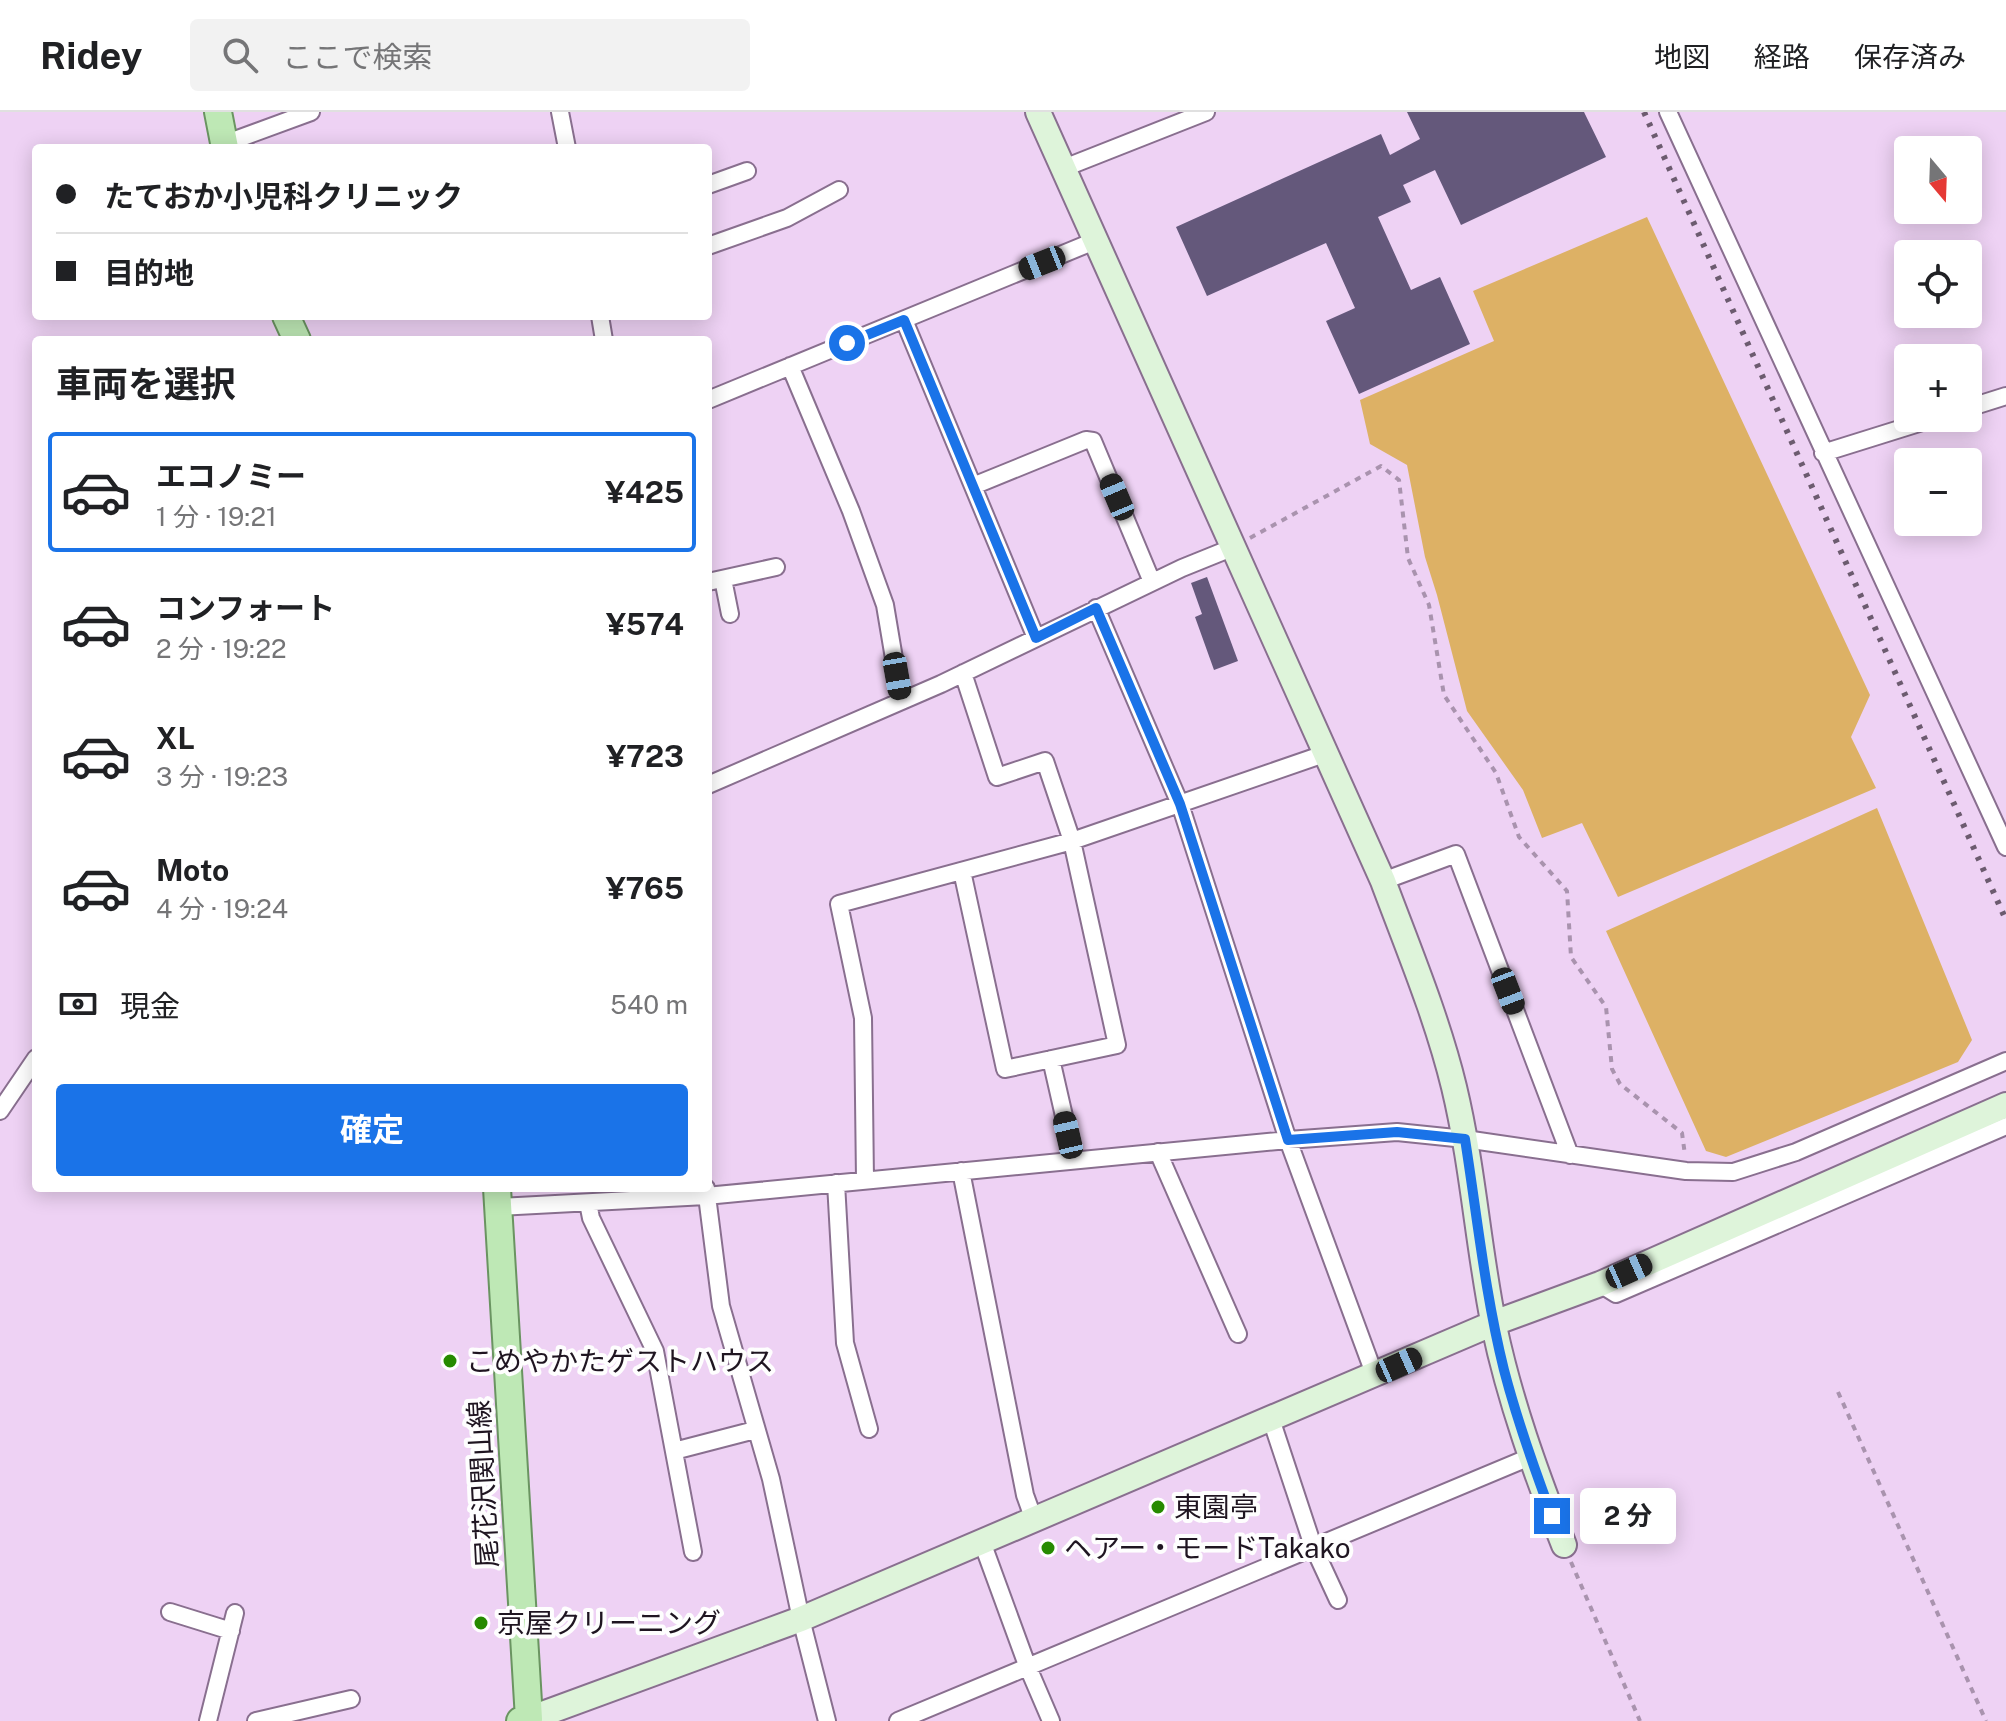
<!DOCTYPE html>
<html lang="ja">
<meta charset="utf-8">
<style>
body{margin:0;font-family:"Public Sans","Noto Sans JP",sans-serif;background:#f2f2f2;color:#202124;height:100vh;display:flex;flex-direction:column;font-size:30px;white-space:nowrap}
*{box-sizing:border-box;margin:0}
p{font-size:26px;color:#757577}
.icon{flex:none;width:44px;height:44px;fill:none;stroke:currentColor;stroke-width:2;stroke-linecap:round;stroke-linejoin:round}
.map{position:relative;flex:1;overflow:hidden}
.side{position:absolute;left:32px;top:224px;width:680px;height:856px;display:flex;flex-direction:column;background:#fff;border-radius:8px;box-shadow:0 4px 20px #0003}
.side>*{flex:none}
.banner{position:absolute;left:32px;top:32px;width:680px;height:176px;border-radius:8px;box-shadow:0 4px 20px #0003;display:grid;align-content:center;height:176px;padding:0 24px;background:#fff}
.needle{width:52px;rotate:161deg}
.controls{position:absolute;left:1894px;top:24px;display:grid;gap:16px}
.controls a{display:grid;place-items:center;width:88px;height:88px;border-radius:8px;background:#fff;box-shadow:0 4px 20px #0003;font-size:40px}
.end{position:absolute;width:36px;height:36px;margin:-18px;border:10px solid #1a73e8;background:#fff;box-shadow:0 0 0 4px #fff}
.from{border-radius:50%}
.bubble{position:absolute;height:56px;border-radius:8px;background:#fff;box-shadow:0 4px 20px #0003;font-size:26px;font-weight:700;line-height:56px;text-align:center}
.car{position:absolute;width:24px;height:48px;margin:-24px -12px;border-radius:10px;box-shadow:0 0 6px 2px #0007;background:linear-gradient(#222 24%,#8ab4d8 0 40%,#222 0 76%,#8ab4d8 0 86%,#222 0)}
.banner b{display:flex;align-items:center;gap:28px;height:76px;font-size:30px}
.banner b+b{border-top:2px solid #e0e0e0}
.banner i{width:20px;height:20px;background:#202124}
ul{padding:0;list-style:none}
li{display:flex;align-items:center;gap:24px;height:120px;margin:0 16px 12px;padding:0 8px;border:4px solid transparent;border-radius:8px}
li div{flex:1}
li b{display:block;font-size:30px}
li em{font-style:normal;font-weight:700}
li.current{border-color:#1a73e8}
li>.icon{width:72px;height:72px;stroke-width:1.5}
h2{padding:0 24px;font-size:36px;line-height:96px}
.pay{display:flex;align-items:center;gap:20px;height:88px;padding:0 24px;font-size:30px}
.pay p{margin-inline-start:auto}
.primary-button{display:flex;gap:16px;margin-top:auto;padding:16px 24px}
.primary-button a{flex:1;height:92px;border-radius:8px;background:#1a73e8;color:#fff;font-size:32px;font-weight:700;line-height:92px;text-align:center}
header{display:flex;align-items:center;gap:48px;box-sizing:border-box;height:112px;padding:0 40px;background:#fff;border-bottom:2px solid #e0e0e0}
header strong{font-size:38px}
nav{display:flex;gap:44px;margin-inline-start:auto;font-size:28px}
.search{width:560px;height:72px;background:#f2f2f2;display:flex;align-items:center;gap:20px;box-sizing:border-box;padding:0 28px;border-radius:8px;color:#757577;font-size:30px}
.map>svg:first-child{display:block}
.green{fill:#ddb165}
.building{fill:#64587b}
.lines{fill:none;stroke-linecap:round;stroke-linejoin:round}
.street-casing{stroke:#896f8f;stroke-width:20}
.secondary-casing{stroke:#896f8f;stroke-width:28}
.primary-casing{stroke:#6a9461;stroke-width:30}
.path{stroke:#a993ae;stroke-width:4;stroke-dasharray:6 6;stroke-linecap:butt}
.street{stroke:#fff;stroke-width:16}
.secondary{stroke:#def4da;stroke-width:24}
.primary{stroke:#bee8b5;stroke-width:26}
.rail{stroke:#6c5b6f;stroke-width:6;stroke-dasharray:4 8;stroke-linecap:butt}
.route{stroke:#1a73e8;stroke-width:10}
.poi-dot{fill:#268a00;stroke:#fefefe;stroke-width:3}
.labels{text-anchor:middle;stroke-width:8;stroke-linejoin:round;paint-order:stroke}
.poi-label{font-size:28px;fill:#1f1521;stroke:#fefefe;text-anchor:start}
.street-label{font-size:28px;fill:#1f1521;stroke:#fefefe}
</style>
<header>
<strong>Ridey</strong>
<div class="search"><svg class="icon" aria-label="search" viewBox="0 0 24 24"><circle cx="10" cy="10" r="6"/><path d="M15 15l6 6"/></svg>ここで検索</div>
<nav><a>地図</a><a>経路</a><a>保存済み</a></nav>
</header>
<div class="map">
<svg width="2006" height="1609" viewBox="0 0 2006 1609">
<rect width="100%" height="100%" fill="#eed2f4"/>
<!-- green -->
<path class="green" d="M 1647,105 L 1870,583 L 1851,625 L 1876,676 L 1618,785 L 1582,711 L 1542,726 L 1523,678 L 1467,599 L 1437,483 L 1425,445 L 1407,353 L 1370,332 L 1360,288 L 1494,229 L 1473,179 Z
M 1877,696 L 1972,928 L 1958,950 L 1726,1045 L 1706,1039 L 1606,819 Z"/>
<!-- building -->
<path class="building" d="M 1407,0 L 1584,0 L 1606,45 L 1461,113 L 1435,58 L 1403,73 L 1411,90 L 1378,105 L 1411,178 L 1440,165 L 1470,232 L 1359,282 L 1326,209 L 1355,196 L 1326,131 L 1207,184 L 1176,115 L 1381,22 L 1390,43 L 1420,27 Z
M 1207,465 L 1238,549 L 1214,558 L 1195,505 L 1202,502 L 1191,471 Z"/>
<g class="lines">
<!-- street casing -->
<g class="street-casing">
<path id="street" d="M 560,0 L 567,36
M 1668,0 L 2006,735
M 224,32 L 311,0
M 1064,56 L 1206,0
M 708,73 L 747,59
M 708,134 L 787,106 L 839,78
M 600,204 L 604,228
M 904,208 L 1036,526
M 790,254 L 851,399 L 885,493 L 901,588
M 708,288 L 1097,128
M 1968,296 L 2006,284
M 1823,341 L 1935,306
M 973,374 L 1086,328 L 1093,329 L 1152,470
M 723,467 L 730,502
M 708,470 L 776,455
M 1096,496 L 1180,692 L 1288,1028 L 1375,1264
M 708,673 L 941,572 L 1182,456 L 1234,435
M 962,759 L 1005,957 L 1117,933 L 1072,729 L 1045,649 L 997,665 L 963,561
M 1383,769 L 1456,742 L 1570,1043
M 1051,947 L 1074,1048
M 0,999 L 36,946
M 1158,1040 L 1238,1222
M 961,1059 L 1025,1383 L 1034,1408
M 865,1068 L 863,906 L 839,792 L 1072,729 L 1327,641
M 836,1071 L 845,1231 L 869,1317
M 706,1076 L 721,1194 L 771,1367 L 801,1507 L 827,1609
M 588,1091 L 591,1106 L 655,1239 L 693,1440
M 498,1095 L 706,1084 L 1288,1028 L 1397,1020 L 1465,1027 L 1686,1059 L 1733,1060 L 1796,1040 L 2006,949
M 1600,1172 L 1616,1182 L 2006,1014
M 1271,1307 L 1313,1434 L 1338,1488
M 674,1339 L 755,1318
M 982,1430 L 1027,1553 L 1051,1609
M 170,1500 L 231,1519
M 208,1609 L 235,1501
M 256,1609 L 351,1587
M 898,1609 L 1530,1345"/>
</g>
<!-- secondary casing -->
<g class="secondary-casing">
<path id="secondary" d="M 1038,0 L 1383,769 C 1408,836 1437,905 1454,975 C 1473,1054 1478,1135 1494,1214 C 1510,1290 1536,1361 1564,1433
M 529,1609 L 529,1607 L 801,1507 L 1494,1211 L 1600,1172 L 2006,993"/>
</g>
<!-- primary casing -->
<g class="primary-casing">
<path id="primary" d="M 218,0 L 225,36
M 286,204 L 297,228
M 497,1076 L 529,1607 L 520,1609"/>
</g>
<!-- path -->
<path class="path" d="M 1250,426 L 1381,354 L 1399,368 L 1408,446 L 1429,493 L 1444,583 L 1496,661 L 1519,725 L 1567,779 L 1571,845 L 1606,895 L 1612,957 L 1620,972 L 1682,1021 L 1685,1043
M 1838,1280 L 1986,1609
M 1571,1450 L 1640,1609"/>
<!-- street -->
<use href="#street" class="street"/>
<!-- secondary -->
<use href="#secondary" class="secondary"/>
<!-- primary -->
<use href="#primary" class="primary"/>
<!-- rail -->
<path class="rail" d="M 1644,0 L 2006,808"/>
</g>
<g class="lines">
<!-- route -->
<path class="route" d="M 847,231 L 904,208 L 1036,526 L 1096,496 L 1180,692 L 1288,1028 L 1397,1020 L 1465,1027 C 1477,1103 1485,1182 1504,1258 C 1517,1308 1534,1356 1552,1404"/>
</g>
<!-- markers -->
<g class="poi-dot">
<circle cx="450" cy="1249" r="8"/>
<circle cx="1158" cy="1395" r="8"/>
<circle cx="1048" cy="1436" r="8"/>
<circle cx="481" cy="1511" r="8"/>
</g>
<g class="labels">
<!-- poi labels -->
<g class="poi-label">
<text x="466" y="1259">こめやかたゲストハウス</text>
<text x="1174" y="1405">東園亭</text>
<text x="1064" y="1446">ヘアー・モードTakako</text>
<text x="497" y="1521">京屋クリーニング</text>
</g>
<!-- street labels -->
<g class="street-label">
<text transform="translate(483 1372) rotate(-93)" y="10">尾花沢関山線</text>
</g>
</g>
</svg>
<div class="controls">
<a><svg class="needle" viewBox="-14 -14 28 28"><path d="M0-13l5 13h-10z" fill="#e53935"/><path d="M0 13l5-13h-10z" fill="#757577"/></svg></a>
<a><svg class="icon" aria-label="locate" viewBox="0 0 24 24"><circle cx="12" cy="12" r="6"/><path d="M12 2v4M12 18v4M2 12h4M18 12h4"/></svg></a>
<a>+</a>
<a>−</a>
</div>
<i class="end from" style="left:847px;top:231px"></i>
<i class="end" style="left:1552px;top:1404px"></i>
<div class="bubble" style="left:1580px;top:1376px;width:96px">2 分</div>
<i class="car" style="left:1042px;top:151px;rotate:248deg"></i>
<i class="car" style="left:1117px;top:385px;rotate:337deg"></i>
<i class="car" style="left:897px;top:564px;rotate:170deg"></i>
<i class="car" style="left:1508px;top:879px;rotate:159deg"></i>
<i class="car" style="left:1068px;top:1023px;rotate:347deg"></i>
<i class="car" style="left:1629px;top:1159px;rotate:66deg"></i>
<i class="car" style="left:1399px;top:1253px;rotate:66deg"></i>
<div class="banner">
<b><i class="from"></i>たておか小児科クリニック</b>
<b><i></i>目的地</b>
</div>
<section class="side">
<h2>車両を選択</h2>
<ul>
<li class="current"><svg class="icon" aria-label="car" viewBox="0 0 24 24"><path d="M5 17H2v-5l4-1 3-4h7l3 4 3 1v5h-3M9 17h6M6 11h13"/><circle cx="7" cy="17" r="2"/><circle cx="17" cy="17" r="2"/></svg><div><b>エコノミー</b><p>1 分 · 19:21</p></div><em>¥425</em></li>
<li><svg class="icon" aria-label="car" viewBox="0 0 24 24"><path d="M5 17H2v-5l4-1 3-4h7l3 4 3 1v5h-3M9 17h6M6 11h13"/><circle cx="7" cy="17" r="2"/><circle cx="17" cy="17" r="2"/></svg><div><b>コンフォート</b><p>2 分 · 19:22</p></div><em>¥574</em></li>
<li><svg class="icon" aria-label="car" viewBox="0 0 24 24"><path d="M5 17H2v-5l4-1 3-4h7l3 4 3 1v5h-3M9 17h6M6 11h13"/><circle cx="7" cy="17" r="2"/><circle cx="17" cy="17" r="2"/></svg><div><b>XL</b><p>3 分 · 19:23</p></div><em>¥723</em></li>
<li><svg class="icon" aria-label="car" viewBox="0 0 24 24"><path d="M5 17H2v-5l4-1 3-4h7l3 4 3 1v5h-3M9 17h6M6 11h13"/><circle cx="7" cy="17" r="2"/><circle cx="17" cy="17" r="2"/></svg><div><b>Moto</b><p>4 分 · 19:24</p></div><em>¥765</em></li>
</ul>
<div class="pay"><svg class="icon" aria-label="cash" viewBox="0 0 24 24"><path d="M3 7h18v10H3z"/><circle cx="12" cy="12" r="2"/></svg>現金<p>540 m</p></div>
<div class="primary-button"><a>確定</a></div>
</section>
</div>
